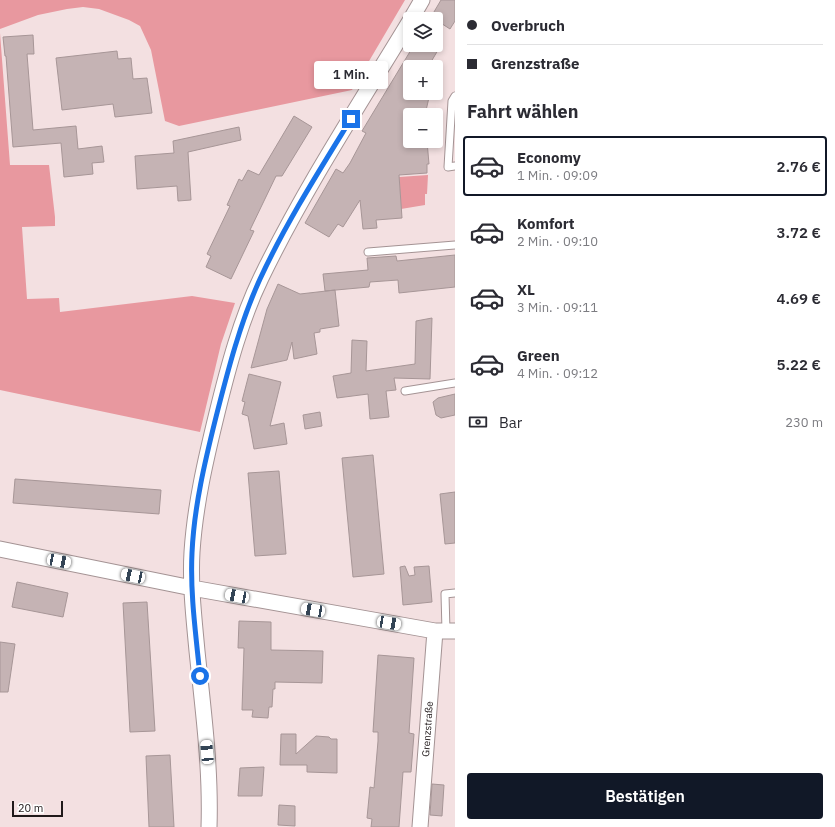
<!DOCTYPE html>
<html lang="de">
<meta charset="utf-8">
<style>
body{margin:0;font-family:"IBM Plex Sans",sans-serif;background:#f2f2f3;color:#2b2b33;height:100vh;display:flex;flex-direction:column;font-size:15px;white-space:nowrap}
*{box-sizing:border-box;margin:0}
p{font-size:13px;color:#7c7c81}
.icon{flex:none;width:22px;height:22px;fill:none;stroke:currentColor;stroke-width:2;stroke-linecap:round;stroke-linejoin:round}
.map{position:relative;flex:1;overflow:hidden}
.panel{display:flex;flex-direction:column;background:#fff;width:380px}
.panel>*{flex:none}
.top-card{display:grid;align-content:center;height:88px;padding:0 12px;background:#fff}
.controls{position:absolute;left:403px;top:12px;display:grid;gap:8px}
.controls a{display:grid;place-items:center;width:40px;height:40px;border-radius:4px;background:#fff;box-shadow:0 2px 6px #0003;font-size:20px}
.scale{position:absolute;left:12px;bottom:10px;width:51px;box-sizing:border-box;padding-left:4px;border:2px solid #20191a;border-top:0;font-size:11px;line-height:14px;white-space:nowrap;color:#20191a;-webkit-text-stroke:3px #fff;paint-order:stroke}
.end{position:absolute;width:18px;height:18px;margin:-9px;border:5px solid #1a73e8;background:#fff;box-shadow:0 0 0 2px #fff}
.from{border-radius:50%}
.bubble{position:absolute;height:28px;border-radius:4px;background:#fff;box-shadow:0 2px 6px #0003;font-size:13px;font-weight:600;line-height:28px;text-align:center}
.car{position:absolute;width:12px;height:24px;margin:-12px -6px;border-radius:5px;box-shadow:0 0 3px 1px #0007;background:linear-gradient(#fff 24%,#345 0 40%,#fff 0 76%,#345 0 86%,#fff 0)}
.top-card b{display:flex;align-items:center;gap:14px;height:38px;font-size:15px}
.top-card b+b{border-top:1px solid #e1e1e2}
.top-card i{width:10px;height:10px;background:#2b2b33}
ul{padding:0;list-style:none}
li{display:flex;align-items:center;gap:12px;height:60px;margin:0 8px 6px;padding:0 4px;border:2px solid transparent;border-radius:4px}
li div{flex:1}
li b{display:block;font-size:15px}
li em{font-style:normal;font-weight:600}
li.selected{border-color:#111827}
li>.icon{width:36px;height:36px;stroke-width:1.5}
h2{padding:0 12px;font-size:18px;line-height:48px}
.pay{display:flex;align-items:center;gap:10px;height:44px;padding:0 12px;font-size:15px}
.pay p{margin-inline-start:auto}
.primary-button{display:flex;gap:8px;margin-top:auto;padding:8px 12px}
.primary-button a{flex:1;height:46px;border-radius:4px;background:#111827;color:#fff;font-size:16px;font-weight:600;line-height:46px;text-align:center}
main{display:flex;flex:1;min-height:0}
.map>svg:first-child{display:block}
.green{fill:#e8989f}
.building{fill:#c5b3b4;stroke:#a79697}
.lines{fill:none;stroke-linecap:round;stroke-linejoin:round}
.lane-casing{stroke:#a49394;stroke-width:9}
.street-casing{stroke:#a49394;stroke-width:17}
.lane{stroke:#fff;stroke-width:7}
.street{stroke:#fff;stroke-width:15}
.route{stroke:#1a73e8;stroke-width:5}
.labels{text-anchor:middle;stroke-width:4;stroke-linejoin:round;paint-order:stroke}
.street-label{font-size:10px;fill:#20191a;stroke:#fff}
</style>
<main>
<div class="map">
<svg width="455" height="827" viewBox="0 0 455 827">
<rect width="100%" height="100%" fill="#f3e0e1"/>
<!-- green -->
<path class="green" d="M 0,0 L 405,0 L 352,90 L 179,126 L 165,121 L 151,50 L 140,26 L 129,20 L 99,9 L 83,7 L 67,9 L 38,15 L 0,29 Z
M 0,33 L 10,165 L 49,165 L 55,217 L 55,226 L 22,227 L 27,299 L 59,298 L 60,312 L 192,296 L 235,303 L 221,344 L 200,432 L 0,390 Z
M 428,175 L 427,194 L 425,194 L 425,205 L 401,209 L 399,177 Z"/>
<!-- building -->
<path class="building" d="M 441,0 L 455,0 L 455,21 L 450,29 L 436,20 L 436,19 L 431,17 Z
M 33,35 L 34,54 L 27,54 L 33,130 L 76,126 L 78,149 L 102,146 L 104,162 L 92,163 L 93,174 L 64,177 L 61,143 L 13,147 L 6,56 L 5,56 L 3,37 Z
M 414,45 L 441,45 L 428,67 L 410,67 L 410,93 L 430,93 L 425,115 L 410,115 L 410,141 L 427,141 L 429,164 L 427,164 L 427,173 L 399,175 L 402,218 L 376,220 L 377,228 L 363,229 L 360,200 L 343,227 L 338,224 L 329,237 L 305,223 L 336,169 L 343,173 L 350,163 L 366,133 L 362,131 Z
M 117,51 L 118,59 L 131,58 L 133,79 L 147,78 L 152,113 L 115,117 L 113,104 L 62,110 L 56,58 Z
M 294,116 L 312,127 L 282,176 L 276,176 L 250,230 L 254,231 L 231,279 L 206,267 L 211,256 L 207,254 L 230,206 L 227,205 L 239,179 L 242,181 L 248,170 L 259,175 Z
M 239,127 L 241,140 L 188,152 L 191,200 L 178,201 L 177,186 L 137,189 L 135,156 L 174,153 L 173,141 Z
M 455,255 L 455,287 L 399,293 L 398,280 L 370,282 L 369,287 L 325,291 L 323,274 L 368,270 L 367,258 L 396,256 L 397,261 Z
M 278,284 L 300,294 L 335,290 L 339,326 L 320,329 L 320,332 L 314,333 L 317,354 L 294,359 L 292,342 L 287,360 L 251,368 L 267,309 Z
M 432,318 L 430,379 L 394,378 L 396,390 L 386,391 L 389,417 L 370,419 L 368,394 L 337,398 L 333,376 L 351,373 L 352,340 L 367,341 L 366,371 L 415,364 L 416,321 Z
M 249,374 L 281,382 L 270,426 L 284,423 L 287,444 L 254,449 L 248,416 L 242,414 L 245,402 L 242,401 Z
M 455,394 L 455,415 L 441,418 L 436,415 L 433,402 L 438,398 Z
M 320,412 L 322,426 L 305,429 L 303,415 Z
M 373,455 L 384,574 L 353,577 L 342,458 Z
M 279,471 L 286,554 L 255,556 L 248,473 Z
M 15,479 L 161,490 L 159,514 L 13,503 Z
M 455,492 L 455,543 L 445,544 L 440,494 Z
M 405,566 L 409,576 L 415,575 L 414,567 L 429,566 L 432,602 L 403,605 L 400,567 Z
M 17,582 L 68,593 L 63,617 L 12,607 Z
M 147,602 L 155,731 L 130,732 L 123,603 Z
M 239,621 L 271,622 L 271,650 L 323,651 L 322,683 L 275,682 L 275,689 L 273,689 L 272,707 L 269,707 L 268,718 L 252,717 L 253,710 L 242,710 L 244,648 L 238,648 Z
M 0,642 L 15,644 L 8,692 L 0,692 Z
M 378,655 L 414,658 L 409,733 L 414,734 L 411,772 L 403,772 L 399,827 L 371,827 L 372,819 L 367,818 L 370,787 L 374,788 L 378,741 L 378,732 L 373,732 Z
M 281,734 L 296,734 L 296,754 L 316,736 L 329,737 L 331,739 L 337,739 L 337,773 L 307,772 L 307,765 L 280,765 Z
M 170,755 L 174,827 L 149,827 L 146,756 Z
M 264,767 L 262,796 L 238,796 L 240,768 Z
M 432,784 L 444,785 L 442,816 L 430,815 Z
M 279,805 L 295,806 L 295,826 L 278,825 Z"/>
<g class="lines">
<!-- lane casing -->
<g class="lane-casing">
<path id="lane" d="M 455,96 L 452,101 L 448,167 L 455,166
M 368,252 L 455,245
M 405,391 L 455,383
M 446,631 L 445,594 L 455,593"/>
</g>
<!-- street casing -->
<g class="street-casing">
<path id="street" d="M 411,19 L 422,0
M 0,549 L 192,588 L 435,631 L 455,631
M 209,827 C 211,768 203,709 197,651 C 194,618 190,585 192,552 C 195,505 206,458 217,413 C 228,368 241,319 261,278 C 304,189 359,105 410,21
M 420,827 L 435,631"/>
</g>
<!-- lane -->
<use href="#lane" class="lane"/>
<!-- street -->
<use href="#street" class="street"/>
</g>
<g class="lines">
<!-- route -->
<path class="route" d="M 200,676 C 196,635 190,594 192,553 C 194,507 205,461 216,417 C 228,370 240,323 260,279 C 286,223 319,171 351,119"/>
</g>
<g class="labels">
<!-- street labels -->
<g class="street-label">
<text transform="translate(427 729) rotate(-86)" y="4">Grenzstraße</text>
</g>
</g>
</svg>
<div class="controls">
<a><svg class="icon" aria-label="layers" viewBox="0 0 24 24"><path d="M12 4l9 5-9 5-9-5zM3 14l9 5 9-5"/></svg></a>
<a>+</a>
<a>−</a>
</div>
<div class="scale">20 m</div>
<i class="end from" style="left:200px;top:676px"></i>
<i class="end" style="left:351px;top:119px"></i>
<div class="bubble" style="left:314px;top:61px;width:74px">1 Min.</div>
<i class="car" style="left:59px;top:561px;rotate:101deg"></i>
<i class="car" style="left:133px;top:576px;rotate:282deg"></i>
<i class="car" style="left:237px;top:596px;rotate:281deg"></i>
<i class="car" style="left:313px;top:610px;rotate:280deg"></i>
<i class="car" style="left:389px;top:623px;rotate:100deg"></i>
<i class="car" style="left:207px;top:752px;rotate:355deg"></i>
</div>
<section class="panel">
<div class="top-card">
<b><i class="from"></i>Overbruch</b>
<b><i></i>Grenzstraße</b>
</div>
<h2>Fahrt wählen</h2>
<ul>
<li class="selected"><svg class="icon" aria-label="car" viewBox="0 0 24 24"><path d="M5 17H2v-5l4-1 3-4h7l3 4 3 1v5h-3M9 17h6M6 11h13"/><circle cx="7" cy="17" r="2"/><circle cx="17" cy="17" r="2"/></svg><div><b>Economy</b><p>1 Min. · 09:09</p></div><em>2.76 €</em></li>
<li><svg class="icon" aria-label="car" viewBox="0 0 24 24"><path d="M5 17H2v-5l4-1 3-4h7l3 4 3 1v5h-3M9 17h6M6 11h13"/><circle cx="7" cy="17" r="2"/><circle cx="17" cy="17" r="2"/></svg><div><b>Komfort</b><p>2 Min. · 09:10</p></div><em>3.72 €</em></li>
<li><svg class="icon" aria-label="car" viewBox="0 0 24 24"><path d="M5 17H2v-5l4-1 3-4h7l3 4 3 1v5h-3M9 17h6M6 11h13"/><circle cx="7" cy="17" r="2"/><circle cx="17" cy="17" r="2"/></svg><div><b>XL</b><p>3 Min. · 09:11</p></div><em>4.69 €</em></li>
<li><svg class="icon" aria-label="car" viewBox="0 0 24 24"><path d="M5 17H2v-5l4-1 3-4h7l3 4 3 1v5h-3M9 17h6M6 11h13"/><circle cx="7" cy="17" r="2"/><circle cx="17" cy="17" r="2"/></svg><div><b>Green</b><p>4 Min. · 09:12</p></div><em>5.22 €</em></li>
</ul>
<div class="pay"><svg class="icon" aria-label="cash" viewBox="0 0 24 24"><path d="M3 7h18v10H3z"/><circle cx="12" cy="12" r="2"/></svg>Bar<p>230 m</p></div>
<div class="primary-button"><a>Bestätigen</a></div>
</section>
</main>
